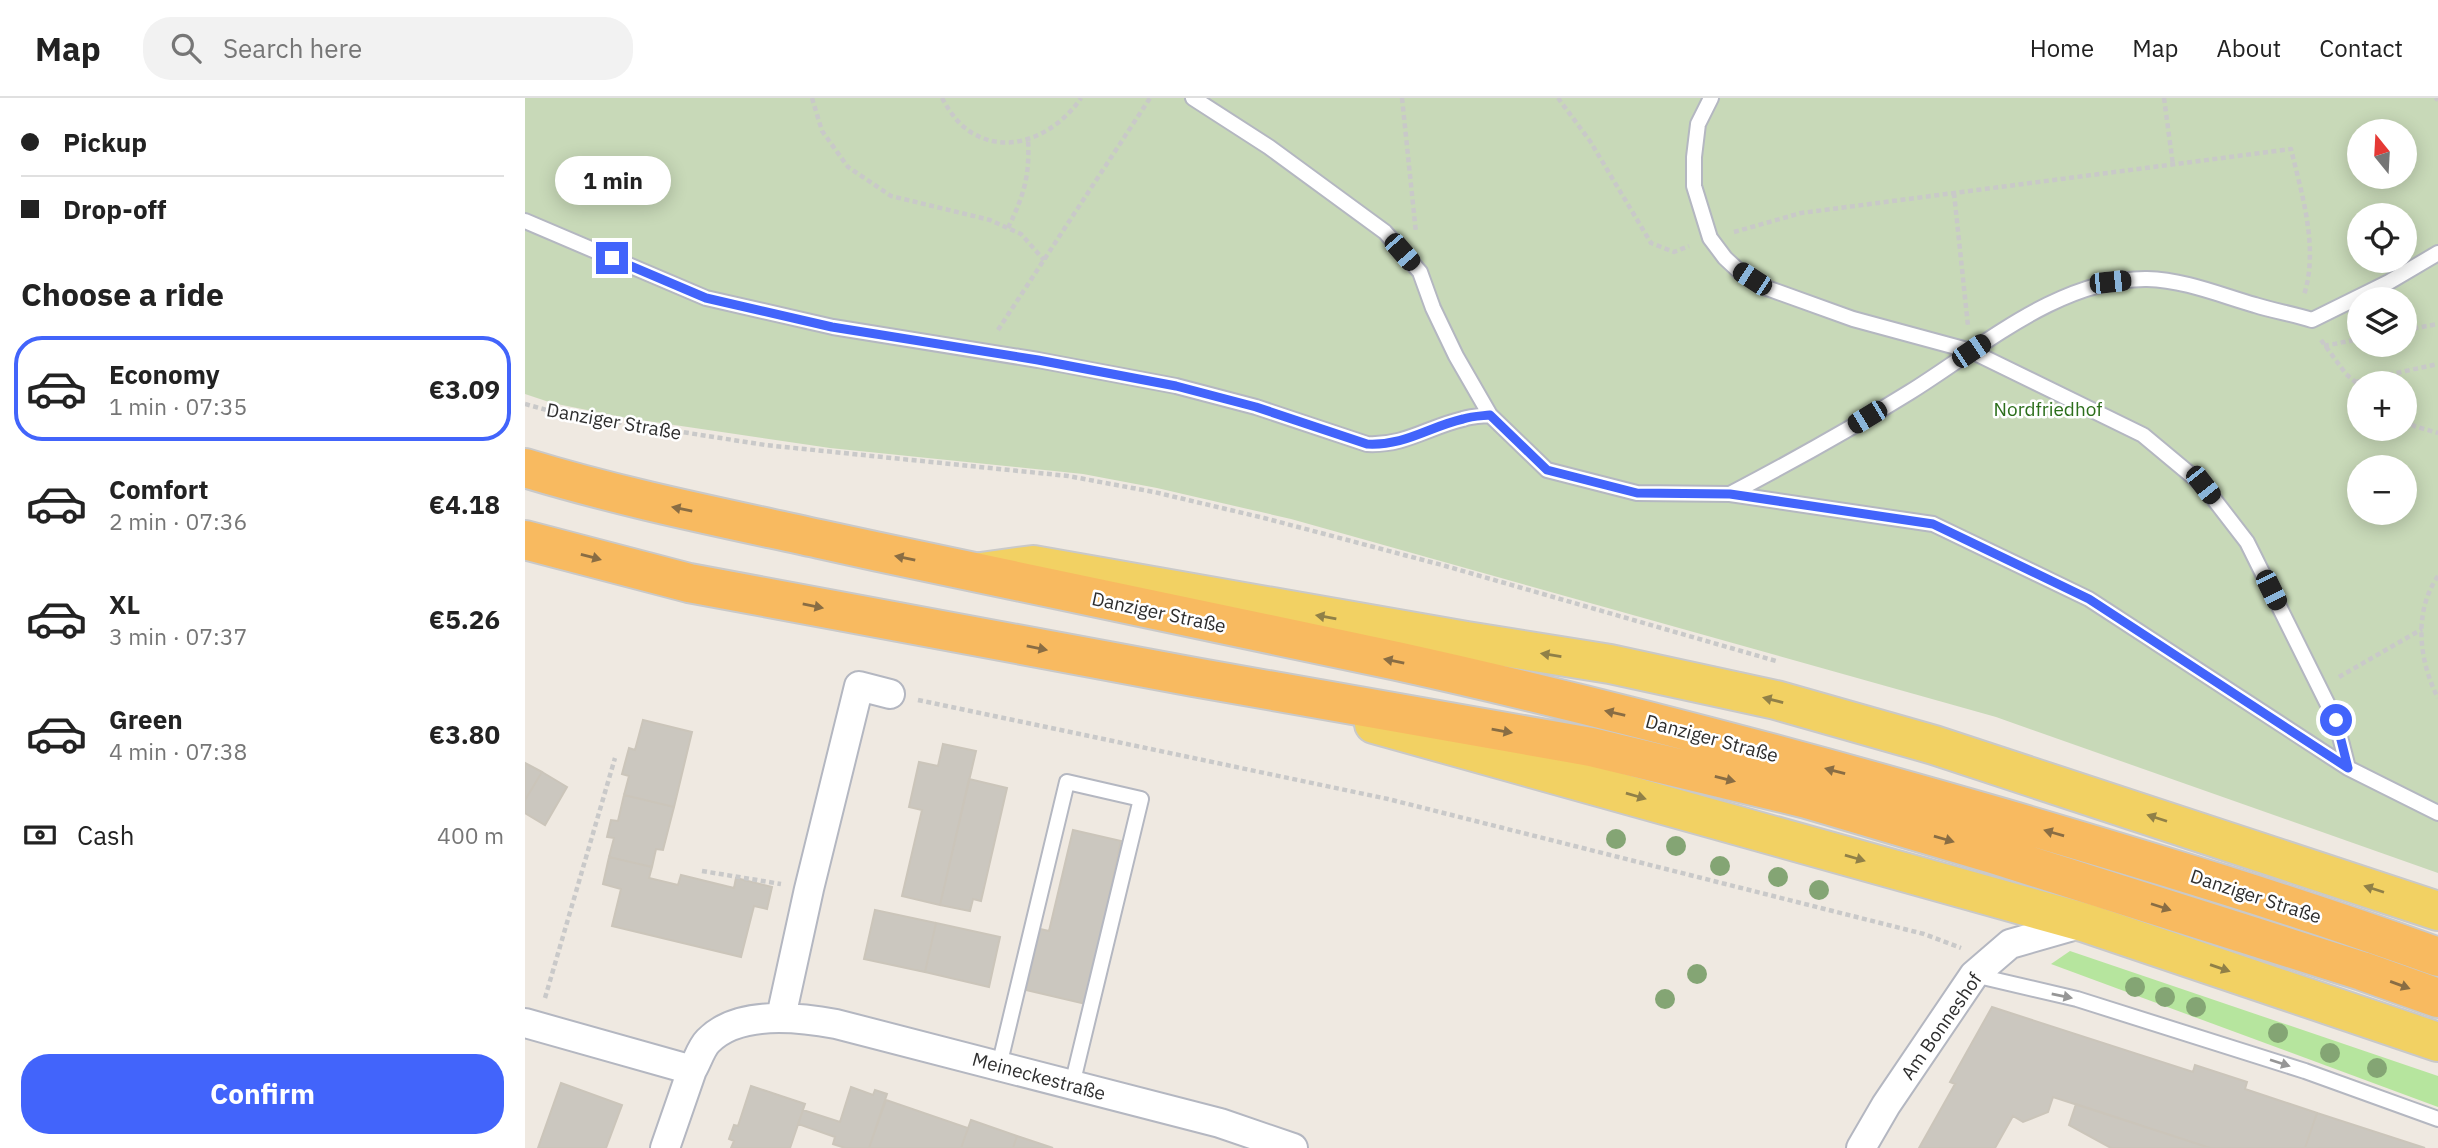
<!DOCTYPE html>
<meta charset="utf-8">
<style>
body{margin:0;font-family:"IBM Plex Sans",sans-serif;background:#f2f2f2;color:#222;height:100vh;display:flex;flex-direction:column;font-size:26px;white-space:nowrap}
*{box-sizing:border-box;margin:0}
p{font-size:23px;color:#767676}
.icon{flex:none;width:38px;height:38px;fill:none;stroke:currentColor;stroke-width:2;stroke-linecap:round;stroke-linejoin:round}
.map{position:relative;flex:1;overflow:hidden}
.drawer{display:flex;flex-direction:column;background:#fff;width:525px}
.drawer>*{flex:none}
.hud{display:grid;align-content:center;height:154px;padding:0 21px;background:#fff}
.needle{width:46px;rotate:342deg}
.fabs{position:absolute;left:1822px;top:21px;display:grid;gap:14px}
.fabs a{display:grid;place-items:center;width:70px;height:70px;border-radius:50%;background:#fff;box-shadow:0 4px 18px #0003;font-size:35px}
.end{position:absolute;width:32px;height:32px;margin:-16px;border:9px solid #4264fb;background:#fff;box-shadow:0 0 0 4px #fff}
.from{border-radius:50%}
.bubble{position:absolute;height:49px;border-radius:24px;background:#fff;box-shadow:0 4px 18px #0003;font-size:23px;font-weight:700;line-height:49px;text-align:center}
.car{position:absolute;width:21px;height:42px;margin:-21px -10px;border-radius:9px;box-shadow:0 0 5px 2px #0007;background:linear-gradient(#222 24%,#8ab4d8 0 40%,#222 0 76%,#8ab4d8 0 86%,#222 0)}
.hud b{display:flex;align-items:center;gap:24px;height:66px;font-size:26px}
.hud b+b{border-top:2px solid #e0e0e0}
.hud i{width:18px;height:18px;background:#222}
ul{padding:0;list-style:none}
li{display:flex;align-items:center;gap:21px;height:105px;margin:0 14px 10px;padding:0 7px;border:4px solid transparent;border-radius:28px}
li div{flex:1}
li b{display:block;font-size:26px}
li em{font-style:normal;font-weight:700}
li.selected{border-color:#4264fb}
li>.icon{width:63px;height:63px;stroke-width:1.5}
h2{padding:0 21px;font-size:32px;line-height:84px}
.pay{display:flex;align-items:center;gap:18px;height:77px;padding:0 21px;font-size:26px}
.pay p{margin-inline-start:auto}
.cta{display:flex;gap:14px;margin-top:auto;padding:14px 21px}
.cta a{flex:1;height:80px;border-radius:28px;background:#4264fb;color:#fff;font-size:28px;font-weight:700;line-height:80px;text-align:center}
header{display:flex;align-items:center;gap:42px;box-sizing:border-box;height:98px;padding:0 35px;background:#fff;border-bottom:2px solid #e0e0e0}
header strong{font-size:33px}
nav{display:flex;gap:38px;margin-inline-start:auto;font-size:24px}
.search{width:490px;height:63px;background:#f2f2f2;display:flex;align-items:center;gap:18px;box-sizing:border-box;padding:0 24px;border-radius:28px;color:#767676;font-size:26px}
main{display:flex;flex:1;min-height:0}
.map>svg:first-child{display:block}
.green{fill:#b6e59e}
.cemetery{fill:#c8d9b8;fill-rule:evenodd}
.building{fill:#cbc7bf;stroke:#cbc5ba;stroke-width:2}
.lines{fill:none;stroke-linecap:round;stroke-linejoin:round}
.service-casing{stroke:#b4b7c1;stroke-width:18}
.minor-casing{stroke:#b4b7c1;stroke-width:32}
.primary-casing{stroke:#c9c9c9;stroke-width:42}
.trunk-casing{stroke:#c9c9c9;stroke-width:42}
.path{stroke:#c9c9c9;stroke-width:4.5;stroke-dasharray:5 3.5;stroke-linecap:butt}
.service{stroke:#fff;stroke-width:14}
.minor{stroke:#fff;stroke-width:28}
.primary{stroke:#f2d163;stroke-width:38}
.trunk{stroke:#f8ba60;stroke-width:38}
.tree{fill:#84a574}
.oneway{fill:#896d44}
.oneway2{fill:#908048}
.oneway3{fill:#969696}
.route{stroke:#4264fb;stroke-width:9}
.labels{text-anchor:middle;stroke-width:5;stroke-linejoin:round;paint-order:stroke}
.park-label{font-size:19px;fill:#2c6e1b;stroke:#fff}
.street-label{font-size:19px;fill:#2e2e2e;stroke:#fff}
</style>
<header>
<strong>Map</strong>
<div class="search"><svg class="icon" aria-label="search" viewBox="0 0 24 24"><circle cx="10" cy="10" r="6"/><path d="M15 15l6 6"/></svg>Search here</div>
<nav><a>Home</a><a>Map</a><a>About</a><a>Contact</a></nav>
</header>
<main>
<section class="drawer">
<div class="hud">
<b><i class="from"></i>Pickup</b>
<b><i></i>Drop-off</b>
</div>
<h2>Choose a ride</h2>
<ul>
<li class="selected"><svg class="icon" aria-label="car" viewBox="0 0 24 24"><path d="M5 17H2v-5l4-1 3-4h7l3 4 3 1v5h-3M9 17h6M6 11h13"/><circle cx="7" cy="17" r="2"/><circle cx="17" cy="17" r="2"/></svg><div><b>Economy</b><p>1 min · 07:35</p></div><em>€3.09</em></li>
<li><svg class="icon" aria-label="car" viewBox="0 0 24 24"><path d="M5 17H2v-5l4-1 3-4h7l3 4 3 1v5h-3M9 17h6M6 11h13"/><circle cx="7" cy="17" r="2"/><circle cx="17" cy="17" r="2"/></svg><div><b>Comfort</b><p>2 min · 07:36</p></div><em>€4.18</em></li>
<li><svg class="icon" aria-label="car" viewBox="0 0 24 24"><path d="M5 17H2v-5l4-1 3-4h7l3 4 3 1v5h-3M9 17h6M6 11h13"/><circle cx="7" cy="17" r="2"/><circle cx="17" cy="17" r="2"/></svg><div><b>XL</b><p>3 min · 07:37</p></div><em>€5.26</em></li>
<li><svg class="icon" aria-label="car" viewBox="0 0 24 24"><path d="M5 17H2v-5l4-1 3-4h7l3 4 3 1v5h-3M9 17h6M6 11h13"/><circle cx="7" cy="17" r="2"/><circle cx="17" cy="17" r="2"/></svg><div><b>Green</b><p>4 min · 07:38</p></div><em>€3.80</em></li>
</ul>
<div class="pay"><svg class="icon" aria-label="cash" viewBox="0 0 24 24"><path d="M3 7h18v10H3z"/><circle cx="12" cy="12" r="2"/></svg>Cash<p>400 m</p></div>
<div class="cta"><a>Confirm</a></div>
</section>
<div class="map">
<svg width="1913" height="1050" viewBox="0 0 1913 1050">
<rect width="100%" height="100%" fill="#efe9e1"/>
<!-- green -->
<path class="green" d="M 1545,853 L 1913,978 L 1913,1009 L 1526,866 Z"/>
<!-- cemetery -->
<path class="cemetery" d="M 0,0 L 1913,0 L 1913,775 L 1471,619 L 766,421 L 632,390 L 558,376 L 305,350 L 102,320 L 27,305 L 0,296 ZM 1834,33 L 1880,33 L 1880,79 L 1834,79 ZM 1834,117 L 1880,117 L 1880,163 L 1834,163 ZM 1834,201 L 1880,201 L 1880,247 L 1834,247 ZM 1834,285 L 1880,285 L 1880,331 L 1834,331 ZM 1834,369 L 1880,369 L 1880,415 L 1834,415 Z"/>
<!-- building -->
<path class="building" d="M 118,622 L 167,634 L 149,709 L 99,697 L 104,678 L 97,676 L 104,650 L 110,652 Z
M 418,646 L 451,653 L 415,807 L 377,798 L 397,712 L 384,709 L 394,664 L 413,668 Z
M 0,665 L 17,674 L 0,702 Z
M 17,674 L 42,689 L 20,727 L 0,715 L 0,702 Z
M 444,681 L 482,690 L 456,803 L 448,801 L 445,813 L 415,807 Z
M 99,697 L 149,709 L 138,752 L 131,751 L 127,769 L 84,759 L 89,740 L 82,739 L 86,722 L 93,723 Z
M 548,732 L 596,743 L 561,906 L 501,892 L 515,831 L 524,833 Z
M 84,759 L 127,769 L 124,780 L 153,787 L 156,777 L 209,790 L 211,780 L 247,789 L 242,811 L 229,808 L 216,859 L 87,828 L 96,791 L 78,786 Z
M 350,812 L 411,825 L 400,874 L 339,861 Z
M 411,825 L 475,839 L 464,889 L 400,874 Z
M 1467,909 L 1668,974 L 1670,967 L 1722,984 L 1720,991 L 1792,1015 L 1780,1050 L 1685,1050 L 1528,999 L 1523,1014 L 1498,1024 L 1488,1018 L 1470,1050 L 1394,1050 L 1430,986 L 1425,984 Z
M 36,985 L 97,1007 L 81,1050 L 13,1050 Z
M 226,988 L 280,1006 L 265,1050 L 206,1050 L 209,1043 L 204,1041 L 209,1027 L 213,1028 Z
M 326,989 L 348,997 L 350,992 L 362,996 L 344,1050 L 320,1050 L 308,1046 L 310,1039 L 273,1026 L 278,1012 L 315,1024 Z
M 361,1002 L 443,1030 L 436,1050 L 344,1050 Z
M 1551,1006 L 1685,1050 L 1586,1050 L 1544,1027 Z
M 1792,1015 L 1900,1050 L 1780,1050 Z
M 446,1022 L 492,1038 L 488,1050 L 436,1050 Z
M 492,1038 L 528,1050 L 488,1050 Z"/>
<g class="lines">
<!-- service casing -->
<g class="service-casing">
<path id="service" d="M 668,0 L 744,49 L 860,134 L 895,174 L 908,210 L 931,258 L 965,317 L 1022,372 L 1112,395 L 1205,396 L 1408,426 L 1564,501 L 1823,670 L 1913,715
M 1186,0 L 1173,26 L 1169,59 L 1169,88 L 1185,140 L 1200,160 L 1214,173 L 1239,189 L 1328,221 L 1446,253 L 1618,337 L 1678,387 L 1722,444 L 1811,623 L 1823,670
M 0,123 L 181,200 L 308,229 L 513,262 L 651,288 L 731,309 L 842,346 C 880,348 903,329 938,321 C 947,318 956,318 965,317
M 1205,396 C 1266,364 1327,330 1385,294 C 1456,250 1534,180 1622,181 C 1660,182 1695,197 1730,207 C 1749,213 1768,216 1787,222 L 1864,184 L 1913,155
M 1449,877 L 1552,901 L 1780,973 L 1913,1021
M 474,968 L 542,684 L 616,701 L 547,987"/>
</g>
<!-- minor casing -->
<g class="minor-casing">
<path id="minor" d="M 256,919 L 284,791 L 334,588 L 365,596
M 0,925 L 167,972 C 172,964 176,950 183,943 C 213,912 273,919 311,926 L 695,1025 L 768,1050
M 140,1050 L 167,972
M 1336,1050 L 1361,1007 L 1449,877 L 1485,846 L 1558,825"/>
</g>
<!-- primary casing -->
<g class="primary-casing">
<path id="primary" d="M 456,474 L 508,467 L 941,543 L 1085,566 L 1251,602 L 1409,647 L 1913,813
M 849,626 L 1561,825 L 1913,944"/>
</g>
<!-- trunk casing -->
<g class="trunk-casing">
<path id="trunk" d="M 0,370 C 98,400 199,420 299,442 C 490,484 682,522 872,563 C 1076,608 1278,662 1478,720 C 1624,763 1770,807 1913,859
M 0,442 L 164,485 L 669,579 L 1066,649 L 1282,701 L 1468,756 L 1837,873 L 1913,900"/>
</g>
<!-- path -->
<path class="path" d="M 287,0 L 297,33 L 323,69 L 366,98 L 465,122 L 496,136 L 519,162
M 417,0 C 425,14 434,28 449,36 C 488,58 533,34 556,0
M 877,0 L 891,135
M 1033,0 L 1065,43 L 1126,145 L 1149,154 L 1164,148
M 1639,0 L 1648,67
M 1910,0 L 1913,2
M 1429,95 L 1443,228
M 483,130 C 499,97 505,78 503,41
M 1209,134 L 1276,115 L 1766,51 C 1777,97 1794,150 1779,197
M 473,232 L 625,0
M 1880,232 L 1913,226
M 1796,242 L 1821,276 L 1834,287
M 1799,248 L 1834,241
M 1830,284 L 1913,266
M 0,306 L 29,314 L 240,347 L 543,378 L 629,394 L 739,420 L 917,467 L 1251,563
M 1880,321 L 1889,328 L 1913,335
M 1913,478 C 1888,514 1894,563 1913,600
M 1814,579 L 1897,531
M 393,602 L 863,701 L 1399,836 L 1436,850
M 177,773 L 256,786
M 20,900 L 90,660"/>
<!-- service -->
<use href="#service" class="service"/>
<!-- minor -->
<use href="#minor" class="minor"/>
<!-- primary -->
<use href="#primary" class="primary"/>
<!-- trunk -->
<use href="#trunk" class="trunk"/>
</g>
<!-- trees -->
<g class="tree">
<circle cx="1091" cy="741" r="10"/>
<circle cx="1151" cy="748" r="10"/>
<circle cx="1195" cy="768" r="10"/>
<circle cx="1253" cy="779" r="10"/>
<circle cx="1294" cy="792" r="10"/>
<circle cx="1172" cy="876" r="10"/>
<circle cx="1610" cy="889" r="10"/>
<circle cx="1640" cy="899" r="10"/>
<circle cx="1140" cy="901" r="10"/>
<circle cx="1671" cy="909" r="10"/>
<circle cx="1753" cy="935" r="10"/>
<circle cx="1805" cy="955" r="10"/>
<circle cx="1852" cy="970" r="10"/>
</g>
<!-- one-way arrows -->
<defs><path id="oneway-solid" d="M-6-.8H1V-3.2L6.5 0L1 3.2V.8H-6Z" transform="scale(1.75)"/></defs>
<g class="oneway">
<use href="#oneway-solid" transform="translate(157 411) rotate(-168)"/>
<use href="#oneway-solid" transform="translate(66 459) rotate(15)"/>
<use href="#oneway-solid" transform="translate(380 460) rotate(-168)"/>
<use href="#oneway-solid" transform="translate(288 508) rotate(11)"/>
<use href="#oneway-solid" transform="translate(512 550) rotate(11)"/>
<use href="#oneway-solid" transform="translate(869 563) rotate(-168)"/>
<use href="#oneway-solid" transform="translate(1090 615) rotate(-167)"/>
<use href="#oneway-solid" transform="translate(977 633) rotate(10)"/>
<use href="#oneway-solid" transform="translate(1310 673) rotate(-165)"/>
<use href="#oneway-solid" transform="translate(1200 681) rotate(14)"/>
<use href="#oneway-solid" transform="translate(1529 735) rotate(-164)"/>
<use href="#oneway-solid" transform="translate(1419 741) rotate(16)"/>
<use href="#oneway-solid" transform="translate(1636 809) rotate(18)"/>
<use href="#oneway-solid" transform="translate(1875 887) rotate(20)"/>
</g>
<g class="oneway2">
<use href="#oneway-solid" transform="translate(801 519) rotate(-170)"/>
<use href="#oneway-solid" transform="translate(1026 557) rotate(-171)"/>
<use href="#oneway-solid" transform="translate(1248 602) rotate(-166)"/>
<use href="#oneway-solid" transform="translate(1111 698) rotate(16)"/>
<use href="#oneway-solid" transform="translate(1632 720) rotate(-162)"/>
<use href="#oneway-solid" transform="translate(1330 760) rotate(16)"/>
<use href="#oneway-solid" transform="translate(1849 791) rotate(-162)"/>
<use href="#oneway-solid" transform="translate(1695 870) rotate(19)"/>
</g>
<g class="oneway3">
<use href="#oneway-solid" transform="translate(1537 898) rotate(11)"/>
<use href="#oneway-solid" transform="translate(1755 965) rotate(18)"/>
</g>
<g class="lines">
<!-- route -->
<path class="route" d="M 87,160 L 181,200 L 307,229 L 513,262 L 651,288 L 731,309 L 842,346 C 880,348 903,329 938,321 C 947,318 956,318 965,317 L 1022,372 L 1112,395 L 1205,396 L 1408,426 L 1564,501 L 1823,670 L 1811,622"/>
</g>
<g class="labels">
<!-- park labels -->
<g class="park-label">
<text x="1523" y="318">Nordfriedhof</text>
</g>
<!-- street labels -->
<g class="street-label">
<text transform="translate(89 323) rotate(10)" y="7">Danziger Straße</text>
<text transform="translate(634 514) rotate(12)" y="7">Danziger Straße</text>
<text transform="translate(1187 640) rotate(15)" y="7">Danziger Straße</text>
<text transform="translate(1731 798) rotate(18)" y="7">Danziger Straße</text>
<text transform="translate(1416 928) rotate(-55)" y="7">Am Bonneshof</text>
<text transform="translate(514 978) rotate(15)" y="7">Meineckestraße</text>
</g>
</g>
</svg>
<div class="fabs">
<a><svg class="needle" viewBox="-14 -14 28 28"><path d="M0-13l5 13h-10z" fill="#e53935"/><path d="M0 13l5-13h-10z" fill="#767676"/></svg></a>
<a><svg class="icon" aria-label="locate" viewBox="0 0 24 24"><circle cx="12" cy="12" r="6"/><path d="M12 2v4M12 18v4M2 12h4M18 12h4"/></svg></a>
<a><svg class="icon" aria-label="layers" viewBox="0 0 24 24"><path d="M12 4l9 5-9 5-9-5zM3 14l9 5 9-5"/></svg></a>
<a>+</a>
<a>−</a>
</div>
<i class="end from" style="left:1811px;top:622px"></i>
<i class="end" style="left:87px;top:160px"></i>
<div class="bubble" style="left:30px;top:58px;width:116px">1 min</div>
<i class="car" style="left:877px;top:154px;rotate:139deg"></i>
<i class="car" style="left:1227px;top:181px;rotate:303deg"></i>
<i class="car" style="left:1585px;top:184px;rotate:84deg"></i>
<i class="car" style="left:1446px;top:253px;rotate:56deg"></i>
<i class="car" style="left:1342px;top:319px;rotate:239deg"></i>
<i class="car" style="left:1678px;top:387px;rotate:142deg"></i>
<i class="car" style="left:1746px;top:492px;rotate:154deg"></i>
</div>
</main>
